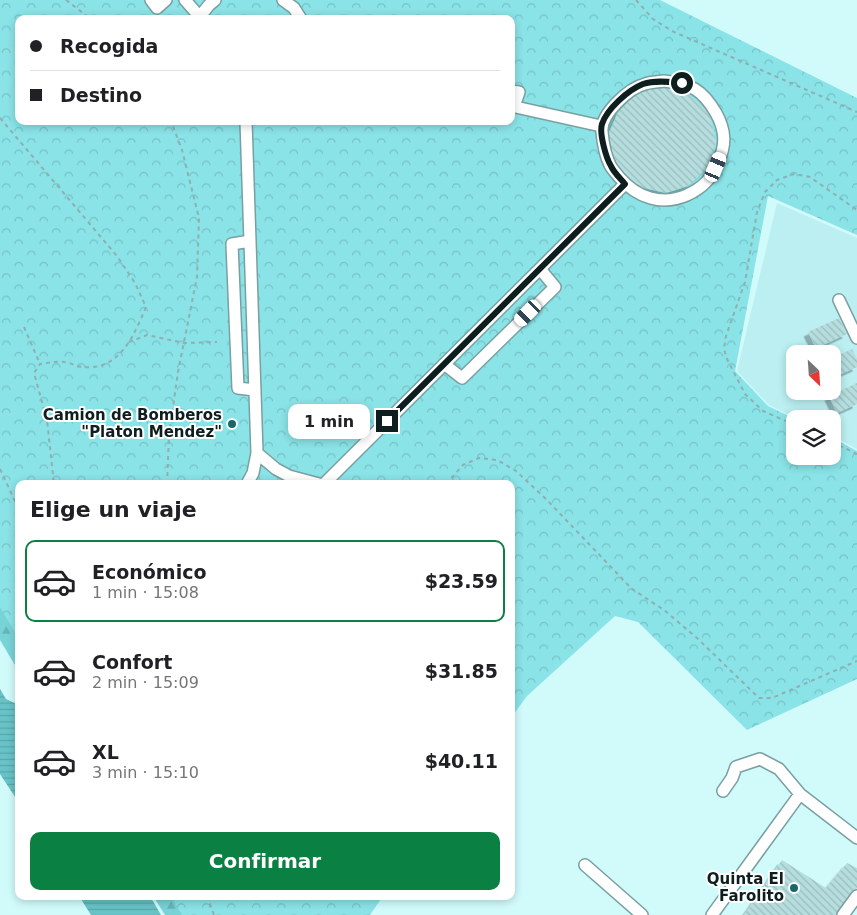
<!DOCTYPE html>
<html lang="es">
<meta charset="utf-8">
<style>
body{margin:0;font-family:"DejaVu Sans",sans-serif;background:#f2f2f2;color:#202124;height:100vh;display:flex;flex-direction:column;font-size:19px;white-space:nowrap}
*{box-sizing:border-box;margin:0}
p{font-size:16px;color:#757577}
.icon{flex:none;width:28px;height:28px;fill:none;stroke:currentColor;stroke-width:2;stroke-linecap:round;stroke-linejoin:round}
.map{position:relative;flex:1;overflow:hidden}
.drawer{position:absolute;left:15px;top:480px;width:500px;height:420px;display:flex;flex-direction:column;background:#fff;border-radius:10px;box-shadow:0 2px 8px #0003}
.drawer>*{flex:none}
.top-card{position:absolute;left:15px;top:15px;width:500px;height:110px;border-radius:10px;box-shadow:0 2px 8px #0003;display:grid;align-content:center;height:110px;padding:0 15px;background:#fff}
.needle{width:32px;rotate:155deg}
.fabs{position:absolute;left:786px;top:345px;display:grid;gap:10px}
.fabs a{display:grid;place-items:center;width:55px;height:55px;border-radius:10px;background:#fff;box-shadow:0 2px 8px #0003;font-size:25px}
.end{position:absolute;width:22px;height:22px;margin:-11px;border:6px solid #0e1e1f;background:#fff;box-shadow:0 0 0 2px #fff}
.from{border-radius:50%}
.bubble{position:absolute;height:35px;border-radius:10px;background:#fff;box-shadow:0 2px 8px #0003;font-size:16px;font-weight:700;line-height:35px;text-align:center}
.car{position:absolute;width:15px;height:30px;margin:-15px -8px;border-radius:6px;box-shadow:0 0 4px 1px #0007;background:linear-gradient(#fff 24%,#345 0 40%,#fff 0 76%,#345 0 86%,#fff 0)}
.top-card b{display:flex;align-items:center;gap:18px;height:48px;font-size:19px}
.top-card b+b{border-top:1px solid #e0e0e0}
.top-card i{width:12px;height:12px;background:#202124}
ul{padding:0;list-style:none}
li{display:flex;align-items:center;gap:15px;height:82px;margin:0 10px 8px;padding:0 5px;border:2px solid transparent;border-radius:10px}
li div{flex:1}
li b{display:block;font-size:19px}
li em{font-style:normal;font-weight:700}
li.on{border-color:#0b8043}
li>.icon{width:45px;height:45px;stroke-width:1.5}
h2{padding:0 15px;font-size:22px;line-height:60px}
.cta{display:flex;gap:10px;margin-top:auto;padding:10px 15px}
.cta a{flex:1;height:58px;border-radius:10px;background:#0b8043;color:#fff;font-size:20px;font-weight:700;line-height:58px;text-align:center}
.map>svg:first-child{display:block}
.built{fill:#bbeff1;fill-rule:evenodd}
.forest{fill:url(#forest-firs)}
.park{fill:url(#park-crowns);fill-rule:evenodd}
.water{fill:url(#water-rules)}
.building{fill:url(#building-back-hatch);filter:url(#shadow)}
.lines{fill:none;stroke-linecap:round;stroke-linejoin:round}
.minor-casing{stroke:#79a0a1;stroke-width:14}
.path{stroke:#8fafb0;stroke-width:2;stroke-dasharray:4 4;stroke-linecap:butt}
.minor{stroke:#fff;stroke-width:11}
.route{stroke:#0e1e1f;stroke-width:6}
.poi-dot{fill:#19676a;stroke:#fff;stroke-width:2}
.labels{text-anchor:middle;stroke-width:4;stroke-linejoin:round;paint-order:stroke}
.poi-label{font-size:15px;font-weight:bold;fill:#0e1e1f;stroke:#fff;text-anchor:end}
</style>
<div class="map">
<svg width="857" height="915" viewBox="0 0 857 915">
<defs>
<pattern id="forest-firs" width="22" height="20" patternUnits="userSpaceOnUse" patternTransform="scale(1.25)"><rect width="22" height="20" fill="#78d3d7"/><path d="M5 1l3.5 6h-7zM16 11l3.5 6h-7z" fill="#67b5b8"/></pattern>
<pattern id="park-crowns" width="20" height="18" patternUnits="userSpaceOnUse" patternTransform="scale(1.25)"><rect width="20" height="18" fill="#8ae3e7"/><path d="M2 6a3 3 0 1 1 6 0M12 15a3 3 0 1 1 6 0" fill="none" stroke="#76c2c6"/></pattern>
<pattern id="water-rules" width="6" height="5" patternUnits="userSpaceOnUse" patternTransform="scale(1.25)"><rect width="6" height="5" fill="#67c3c7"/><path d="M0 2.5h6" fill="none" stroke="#58a7aa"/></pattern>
<pattern id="building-back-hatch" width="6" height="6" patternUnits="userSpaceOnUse" patternTransform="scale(1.25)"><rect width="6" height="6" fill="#b6dedf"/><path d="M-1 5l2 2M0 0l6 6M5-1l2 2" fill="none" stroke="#9bbebf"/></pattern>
<filter id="shadow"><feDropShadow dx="-4.5" dy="4.5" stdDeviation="0" flood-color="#0004"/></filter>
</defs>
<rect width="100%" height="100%" fill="#d1fafb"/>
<!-- built -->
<path class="built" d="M 777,203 L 857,238 L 857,449 L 833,436 L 832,419 L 797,419 L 769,405 L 737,371 ZM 795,354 L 832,354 L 832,391 L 795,391 Z"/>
<!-- forest -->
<path class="forest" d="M 0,499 L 19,526 L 19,672 L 0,640 Z
M 153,896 L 225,896 L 229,915 L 165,915 Z"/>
<!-- park -->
<path class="park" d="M 0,0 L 660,0 L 857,98 L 857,235 L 768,196 L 735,371 L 768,406 L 795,419 L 795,456 L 832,456 L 833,438 L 857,451 L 857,679 L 747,730 L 638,622 L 615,616 L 527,696 L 511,718 L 511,484 L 19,484 L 19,639 L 0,607 ZM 19,19 L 511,19 L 511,121 L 19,121 Z
M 171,896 L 383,896 L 370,915 L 182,915 Z"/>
<!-- water -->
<path class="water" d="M 0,689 L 6,699 L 19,705 L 19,803 L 0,774 Z
M 79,896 L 150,896 L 161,915 L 91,915 Z"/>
<!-- building -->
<path class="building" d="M 654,87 L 684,91 L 709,112 L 716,141 L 710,166 L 688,186 L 666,193 L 640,187 L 621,173 L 613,155 L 608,135 L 618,112 L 633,97 Z
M 839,318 L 847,334 L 816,348 L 808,332 Z
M 852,349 L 857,359 L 857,367 L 832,378 L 832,358 Z
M 857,383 L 857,404 L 837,413 L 829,396 Z
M 782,860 L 826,888 L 847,863 L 857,868 L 857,888 L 836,915 L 744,915 Z"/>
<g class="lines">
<!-- minor casing -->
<g class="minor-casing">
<path id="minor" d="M 151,0 L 157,8 L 166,0
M 185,0 L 199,16
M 283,0 L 294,8 L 301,19
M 198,19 L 209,5 L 215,0
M 664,81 C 691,84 702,89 716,113 C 726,131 726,145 718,163 C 712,179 702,188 687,195 C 662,206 637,198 619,177 C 616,173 612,169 610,165 C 605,155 603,143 602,132 C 600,114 629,88 645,84 C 651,82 658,82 664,81 Z
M 511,91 L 519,92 L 514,107
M 511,106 L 601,126
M 246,121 L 257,453 L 253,473 L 247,484
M 250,241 L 232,244 L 238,388 L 255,390
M 839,300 L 857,338
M 444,364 L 462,378 L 555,287 L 540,269
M 257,453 L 276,469 L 289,476 L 319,484
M 324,484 L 625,184
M 723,791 L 732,778 L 736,767 L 760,759 L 779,769 L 800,794 L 857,838
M 585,865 L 642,915
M 712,915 L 800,794
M 843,915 L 857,896"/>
</g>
<!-- path -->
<path class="path" d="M 66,0 L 91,19
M 636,0 L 653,19 L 672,31 L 857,112
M 0,118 L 117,256 L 135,283 L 146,307 C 134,335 120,371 83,367 C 76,367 70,362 64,362 C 56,361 48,363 40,364 L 34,373 L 47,420 L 54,484
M 24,327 L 40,364
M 129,342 L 147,335 L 184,343 L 217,342
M 795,425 L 763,411 L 745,394 L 727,359 L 724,349 L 726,336 L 745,282 L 757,212 L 765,192 L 777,180 L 794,174 L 810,177 L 857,210
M 832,442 L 857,454
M 0,469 L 19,510
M 167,484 L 169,435 L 178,372 L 197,277 L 199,218 L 182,150 L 171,121
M 446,484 L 463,465 L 479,458 L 497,460 L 516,471 L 546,499 L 632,589 L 664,610 L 697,638 L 759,698 L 772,698 L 857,661
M 207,896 L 214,915"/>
<!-- minor -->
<use href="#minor" class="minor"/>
</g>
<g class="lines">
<!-- route -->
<path class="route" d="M 387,421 L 625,184 C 621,179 614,173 611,166 C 606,158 599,133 602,124 C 607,109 628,90 643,84 C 655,80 670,82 682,83"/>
</g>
<!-- markers -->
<g class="poi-dot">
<circle cx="232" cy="424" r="5"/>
<circle cx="794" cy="888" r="5"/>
</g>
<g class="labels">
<!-- poi labels -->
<g class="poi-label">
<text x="222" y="420">Camion de Bomberos<tspan x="222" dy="17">"Platon Mendez"</tspan></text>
<text x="784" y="884">Quinta El<tspan x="784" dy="17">Farolito</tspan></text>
</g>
</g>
</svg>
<div class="fabs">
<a><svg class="needle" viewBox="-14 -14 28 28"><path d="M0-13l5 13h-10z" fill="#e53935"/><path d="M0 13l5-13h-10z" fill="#757577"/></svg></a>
<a><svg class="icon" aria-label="layers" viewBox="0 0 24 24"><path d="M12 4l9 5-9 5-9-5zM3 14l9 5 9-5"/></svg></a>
</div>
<i class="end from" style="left:682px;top:83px"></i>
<i class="end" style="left:387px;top:421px"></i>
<div class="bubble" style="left:288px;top:404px;width:82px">1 min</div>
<i class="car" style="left:716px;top:167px;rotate:23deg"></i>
<i class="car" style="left:528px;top:313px;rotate:225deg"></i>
<div class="top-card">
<b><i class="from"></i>Recogida</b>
<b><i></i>Destino</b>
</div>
<section class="drawer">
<h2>Elige un viaje</h2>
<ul>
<li class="on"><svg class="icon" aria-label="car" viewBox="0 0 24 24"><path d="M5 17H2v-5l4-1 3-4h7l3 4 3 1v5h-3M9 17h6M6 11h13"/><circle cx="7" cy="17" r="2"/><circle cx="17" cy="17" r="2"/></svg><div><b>Económico</b><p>1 min · 15:08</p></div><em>$23.59</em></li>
<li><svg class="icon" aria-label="car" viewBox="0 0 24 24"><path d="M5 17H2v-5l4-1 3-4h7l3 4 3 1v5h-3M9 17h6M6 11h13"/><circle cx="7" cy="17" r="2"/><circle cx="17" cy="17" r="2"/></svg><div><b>Confort</b><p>2 min · 15:09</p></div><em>$31.85</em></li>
<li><svg class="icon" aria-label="car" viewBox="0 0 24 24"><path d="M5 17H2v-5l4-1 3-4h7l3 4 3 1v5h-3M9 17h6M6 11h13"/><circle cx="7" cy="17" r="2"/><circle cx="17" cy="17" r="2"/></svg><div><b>XL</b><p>3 min · 15:10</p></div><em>$40.11</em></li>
</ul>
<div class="cta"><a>Confirmar</a></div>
</section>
</div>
